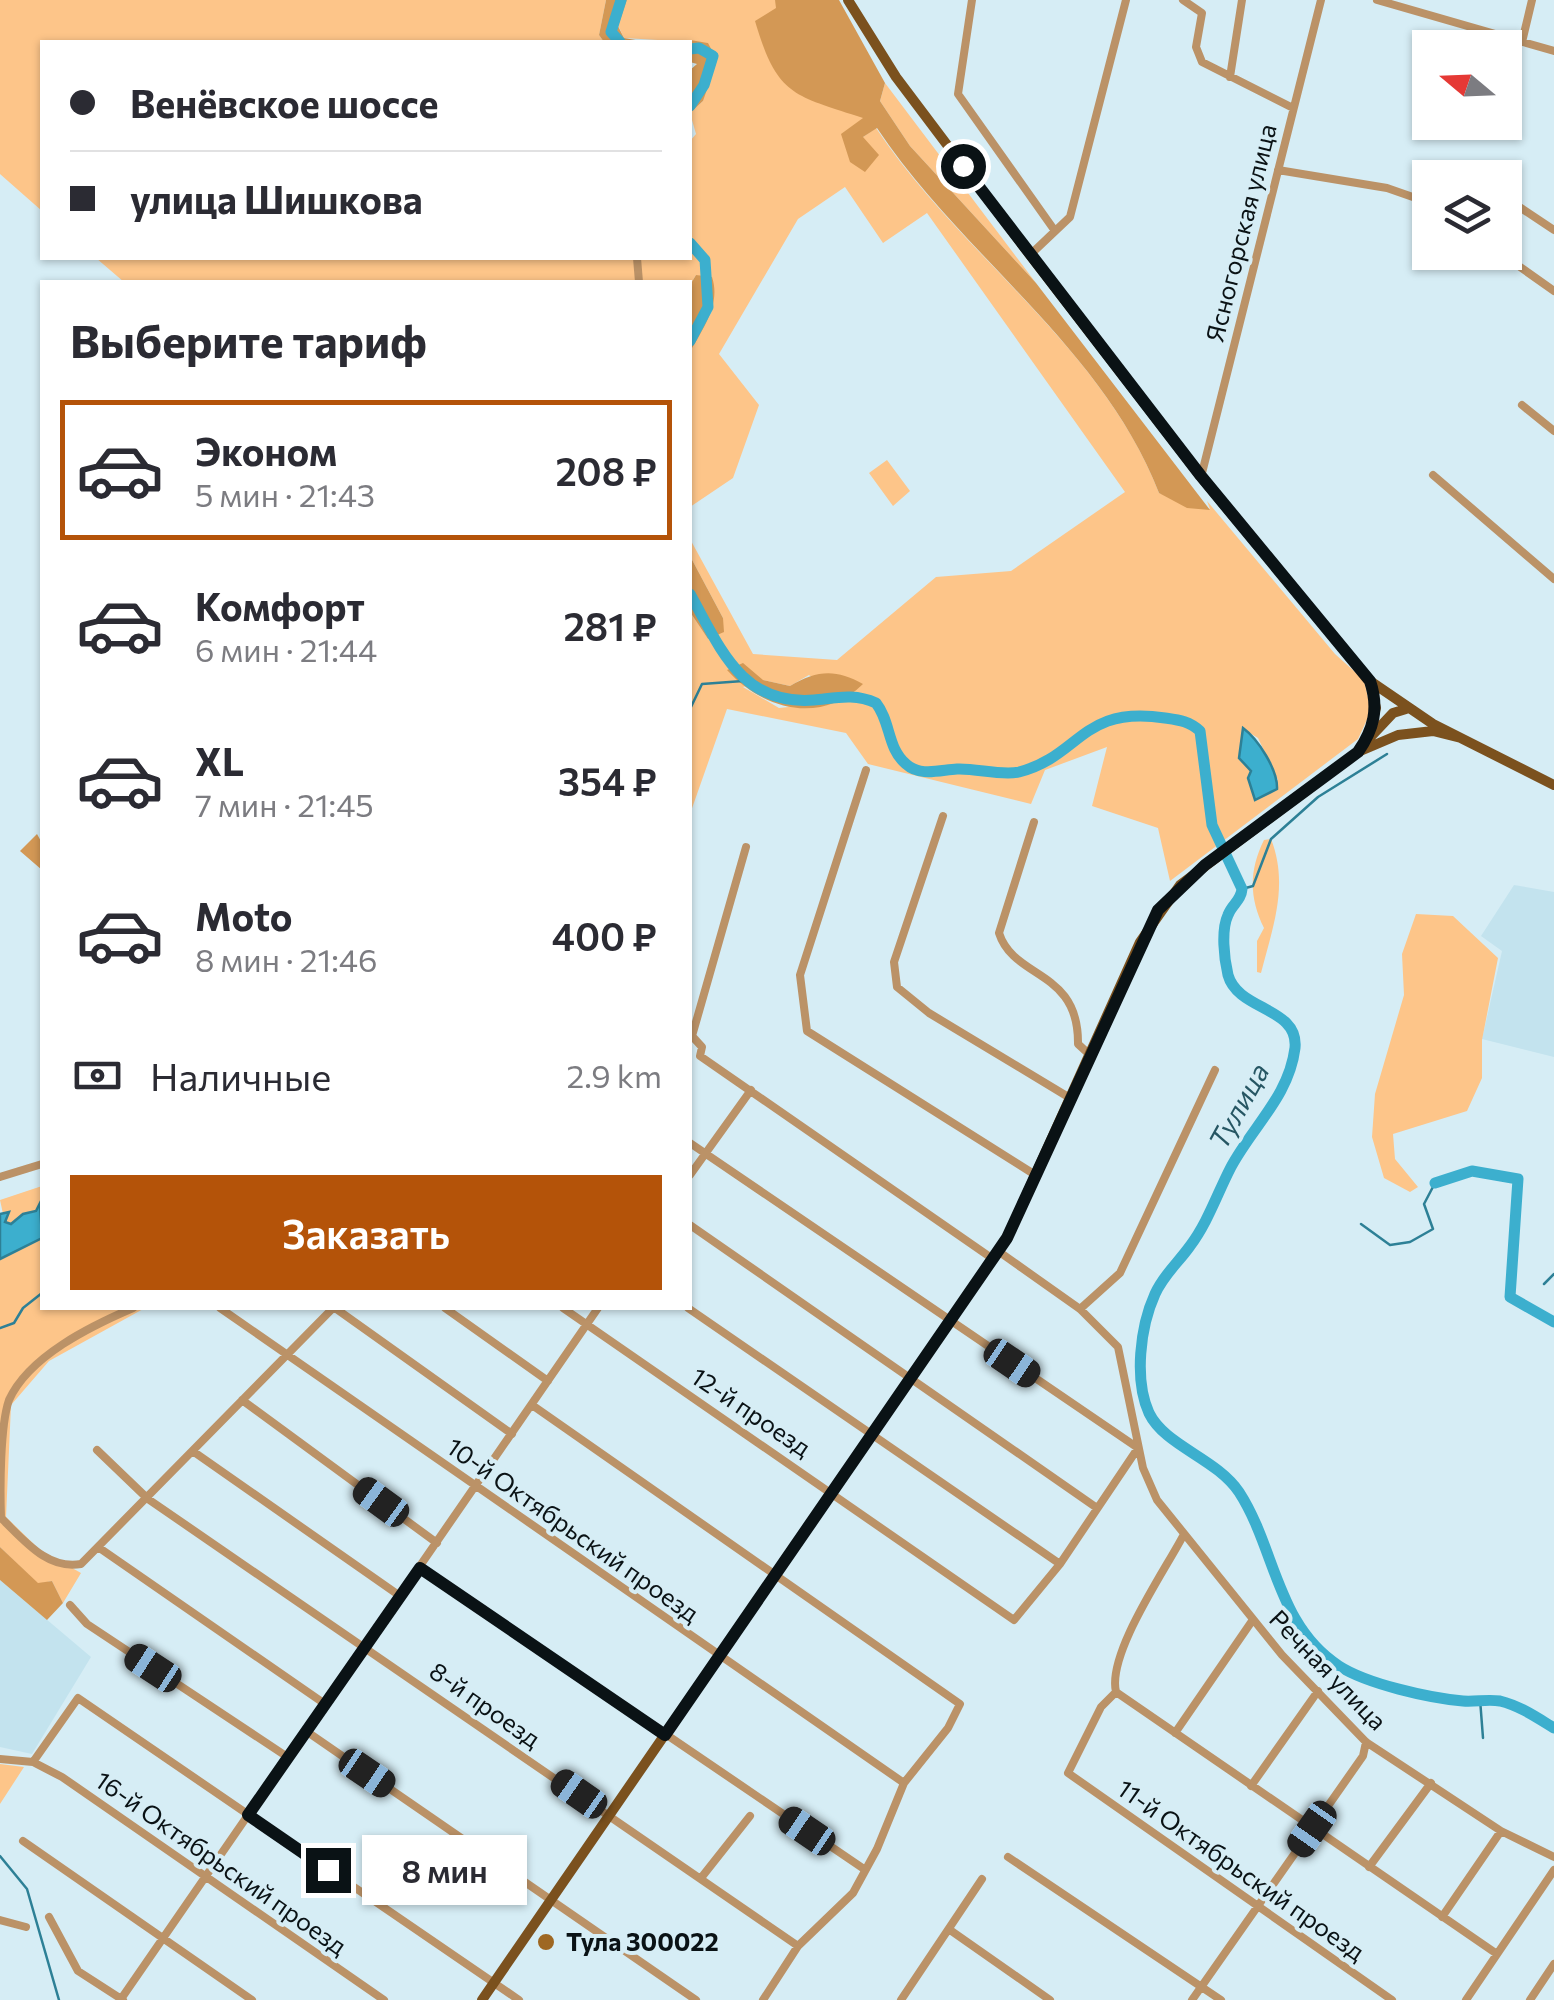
<!DOCTYPE html>
<html lang="ru">
<meta charset="utf-8">
<style>
body{margin:0;font-family:Commissioner,sans-serif;background:#f2f2f3;color:#2b2b33;height:100vh;display:flex;flex-direction:column;font-size:38px;white-space:nowrap}
*{box-sizing:border-box;margin:0}
p{font-size:32px;color:#7c7c81}
.icon{flex:none;width:55px;height:55px;fill:none;stroke:currentColor;stroke-width:2;stroke-linecap:round;stroke-linejoin:round}
.map{position:relative;flex:1;overflow:hidden}
.panel{position:absolute;left:40px;top:280px;width:652px;height:1030px;display:flex;flex-direction:column;background:#fff;border-radius:0px;box-shadow:0 2px 8px #0004}
.panel>*{flex:none}
.guide{position:absolute;left:40px;top:40px;width:652px;height:220px;border-radius:0px;box-shadow:0 2px 8px #0004;display:grid;align-content:center;height:220px;padding:0 30px;background:#fff}
.needle{width:65px;rotate:289deg}
.tools{position:absolute;left:1412px;top:30px;display:grid;gap:20px}
.tools a{display:grid;place-items:center;width:110px;height:110px;border-radius:0px;background:#fff;box-shadow:0 2px 8px #0004;font-size:50px}
.end{position:absolute;width:45px;height:45px;margin:-22px;border:12px solid #0a1215;background:#fff;box-shadow:0 0 0 5px #fff}
.from{border-radius:50%}
.bubble{position:absolute;height:70px;border-radius:0px;background:#fff;box-shadow:0 2px 8px #0004;font-size:32px;font-weight:600;line-height:70px;text-align:center}
.car{position:absolute;width:30px;height:60px;margin:-30px -15px;border-radius:12px;box-shadow:0 0 8px 2px #0007;background:linear-gradient(#222 24%,#8ab4d8 0 40%,#222 0 76%,#8ab4d8 0 86%,#222 0)}
.guide b{display:flex;align-items:center;gap:35px;height:95px;font-size:38px}
.guide b+b{border-top:2px solid #e1e1e2}
.guide i{width:25px;height:25px;background:#2b2b33}
ul{padding:0;list-style:none}
li{display:flex;align-items:center;gap:30px;height:140px;margin:0 20px 15px;padding:0 10px;border:5px solid transparent;border-radius:0px}
li div{flex:1}
li b{display:block;font-size:38px}
li em{font-style:normal;font-weight:600}
li.active{border-color:#b45309}
li>.icon{width:90px;height:90px;stroke-width:1.5}
h2{padding:0 30px;font-size:45px;line-height:120px}
.pay{display:flex;align-items:center;gap:25px;height:110px;padding:0 30px;font-size:38px}
.pay p{margin-inline-start:auto}
.primary-button{display:flex;gap:20px;margin-top:auto;padding:20px 30px}
.primary-button a{flex:1;height:115px;border-radius:0px;background:#b45309;color:#fff;font-size:40px;font-weight:600;line-height:115px;text-align:center}
.map>svg:first-child{display:block}
.built{fill:#c3e3ee}
.green{fill:#fdc589;fill-rule:evenodd}
.forest{fill:#d39855}
.water{fill:#3cafce;stroke:#2d8096;stroke-width:2.5}
.lines{fill:none;stroke-linecap:round;stroke-linejoin:round}
.stream{stroke:#2d8096;stroke-width:2.5}
.river{stroke:#3cafce;stroke-width:11}
.minor{stroke:#bb9267;stroke-width:8}
.major{stroke:#7b511e;stroke-width:10}
.route{stroke:#0a1215;stroke-width:12}
.poi-dot{fill:#9e6722;stroke:#d6edf5;stroke-width:4}
.labels{text-anchor:middle;stroke-width:8;stroke-linejoin:round;paint-order:stroke}
.street-label{font-size:25px;fill:#0a1215;stroke:#d6edf5}
.poi-label{font-size:25px;font-weight:bold;fill:#0a1215;stroke:#d6edf5;text-anchor:start}
.water-label{font-size:28px;font-style:italic;fill:#265663;stroke:#d6edf5}
</style>
<div class="map">
<svg width="1554" height="2000" viewBox="0 0 1554 2000">
<rect width="100%" height="100%" fill="#d6edf5"/>
<!-- built -->
<path class="built" d="M 1514,885 L 1554,892 L 1554,1057 L 1482,1039 L 1502,951 L 1481,936 Z
M 0,1580 L 91,1657 L 32,1754 L 0,1747 Z"/>
<!-- green -->
<path class="green" d="M 0,0 L 606,0 L 599,35 L 604,42 L 42,42 L 42,211 L 0,174 Z
M 627,0 L 775,0 L 864,118 L 863,137 L 876,128 C 961,256 1102,346 1159,493 L 1210,509 L 1207,501 L 1335,654 L 1364,680 L 1371,711 L 1358,739 L 1170,881 L 1158,828 L 1092,806 L 1107,747 L 1045,770 L 1031,804 L 868,764 L 846,733 L 727,709 L 690,814 L 690,612 L 708,639 L 723,618 L 690,556 L 690,539 L 753,654 L 837,660 L 936,577 L 1011,571 L 1125,492 L 927,213 L 883,243 L 845,187 L 798,219 L 719,354 L 759,405 L 733,478 L 690,507 L 690,352 L 712,311 L 696,275 L 690,285 L 124,282 L 96,258 L 690,258 L 690,249 L 696,253 L 690,229 L 690,141 L 696,134 L 690,113 L 703,101 L 708,43 L 624,38 L 618,25 ZM 809,675 L 845,701 L 779,708 L 743,687 L 763,680 L 790,686 ZM 1243,729 L 1258,738 L 1278,780 L 1248,778 L 1251,771 L 1242,748 Z
M 885,83 L 1036,283 L 910,146 L 880,101 Z
M 887,460 L 910,491 L 893,506 L 869,473 Z
M 1271,839 C 1289,885 1273,926 1261,973 L 1257,972 L 1257,941 L 1264,928 C 1249,898 1249,870 1264,840 Z
M 1416,914 L 1453,916 L 1498,958 L 1482,1040 L 1482,1078 L 1467,1111 L 1393,1134 L 1395,1159 L 1418,1187 L 1410,1192 L 1384,1178 L 1372,1137 L 1375,1094 L 1404,995 L 1402,954 Z
M 42,1186 L 42,1203 L 37,1211 L 23,1214 L 11,1224 L 5,1223 L 0,1200 Z
M 42,1238 L 42,1308 L 145,1308 L 49,1361 L 11,1405 L 6,1517 L 40,1550 L 81,1573 L 63,1603 L 52,1581 L 38,1584 L 0,1547 L 0,1259 Z
M 0,1764 L 24,1767 L 0,1804 Z"/>
<!-- forest -->
<path class="forest" d="M 606,0 L 627,0 L 618,26 L 624,38 L 647,42 L 604,42 L 599,35 Z
M 775,0 L 839,0 L 885,83 L 880,101 L 910,146 L 1036,283 L 1210,510 L 1187,508 L 1159,493 C 1102,346 962,256 877,128 L 863,137 L 879,155 L 865,172 L 850,162 L 841,134 L 863,118 C 793,95 777,96 755,21 L 776,8 Z
M 690,40 L 708,43 L 717,60 L 703,101 L 690,113 L 690,70 L 697,64 L 690,62 L 690,42 L 665,42 Z
M 696,275 L 712,277 C 721,304 703,328 690,352 L 690,285 Z
M 690,556 L 723,618 L 724,632 L 708,639 L 690,612 Z
M 743,663 L 763,680 L 790,686 C 817,670 836,669 863,684 C 821,725 763,710 727,670 Z
M 37,834 L 42,843 L 42,870 L 20,851 Z
M 0,1547 L 38,1583 L 52,1581 L 63,1603 L 47,1620 L 0,1580 Z"/>
<!-- water -->
<path class="water" d="M 1243,728 C 1258,739 1278,770 1277,789 L 1255,800 L 1248,778 L 1251,771 L 1239,758 Z
M 40,1203 L 42,1238 L 0,1259 L 0,1214 L 9,1212 L 5,1222 L 11,1224 L 23,1214 L 36,1211 Z"/>
<g class="lines">
<!-- stream -->
<path class="stream" d="M 690,709 L 702,684 L 743,681
M 1242,889 L 1253,886 L 1271,839 L 1318,797 L 1387,754
M 1361,1224 L 1390,1245 L 1410,1242 L 1433,1229 L 1424,1204 L 1435,1183
M 1544,1284 L 1554,1274
M 0,1328 L 14,1323 L 23,1308 L 42,1293
M 1480,1699 L 1483,1738
M 0,1856 L 27,1889 L 59,2000"/>
<!-- river -->
<path class="river" d="M 620,42 L 611,32 L 621,0
M 690,49 L 699,48 L 713,56 L 704,85 L 690,106
M 690,243 L 705,260 L 708,307 L 690,341
M 690,594 C 720,647 741,706 814,700 C 836,698 854,693 876,703 C 891,722 887,748 906,764 C 920,777 940,770 957,769 C 976,768 1001,776 1019,772 C 1081,756 1081,705 1165,718 C 1179,720 1189,721 1200,731 L 1212,825 L 1242,889 C 1241,901 1232,904 1228,915 C 1221,930 1224,958 1228,975 C 1238,1011 1299,1007 1295,1048 C 1289,1096 1253,1126 1231,1167 C 1217,1194 1208,1222 1190,1246 C 1178,1263 1164,1274 1155,1294 C 1140,1327 1134,1380 1149,1413 C 1165,1446 1216,1458 1239,1492 C 1276,1549 1276,1625 1339,1666 C 1367,1684 1429,1698 1463,1701 C 1476,1702 1487,1699 1500,1701 C 1520,1706 1536,1717 1554,1728
M 1435,1183 L 1472,1171 L 1518,1179 L 1510,1297 L 1554,1322"/>
<!-- minor -->
<path class="minor" d="M 972,0 L 958,94 L 1055,231
M 1183,0 L 1202,13 L 1196,47 L 1202,62 L 1293,108
M 1377,0 L 1554,51
M 1522,42 L 1532,0
M 1230,77 L 1242,0
M 1278,170 L 1387,188 L 1430,203
M 1518,206 L 1554,230
M 1499,252 L 1554,291
M 1030,255 L 1070,217 L 1126,0
M 637,258 L 639,282
M 1522,405 L 1554,431
M 1433,475 L 1554,579
M 1201,477 L 1321,0
M 866,770 L 800,975 L 807,1031 L 1037,1176
M 943,816 L 894,962 L 897,987 L 929,1013 L 1070,1098
M 1034,822 L 999,933 C 1014,980 1079,969 1078,1044 L 1090,1055
M 692,1036 L 702,1047 L 700,1056 L 993,1259
M 692,1036 L 746,847
M 690,1143 L 1138,1448
M 690,1175 L 751,1090
M 0,1177 L 42,1164
M 690,1225 L 1097,1508
M 998,1251 L 1080,1309 L 1118,1347 L 1143,1468 L 1157,1500 L 1282,1655 L 1366,1742 L 1501,1831 L 1554,1857
M 133,1308 C 91,1326 29,1356 9,1400 C 0,1426 0,1489 1,1518 C 24,1540 47,1570 81,1564 L 333,1308
M 220,1308 L 904,1783
M 335,1308 L 512,1434
M 445,1308 L 548,1381
M 563,1308 L 1014,1620 L 1060,1564 L 1138,1448
M 688,1308 L 1060,1564
M 1080,1309 L 1120,1273 L 1215,1070
M 242,1400 L 437,1543
M 532,1405 L 960,1704 L 948,1728 L 904,1783 L 877,1849 L 853,1893 L 798,1946 L 763,2000
M 97,1450 L 148,1499 L 798,1946
M 194,1452 L 400,1596
M 1183,1536 C 1164,1572 1107,1654 1116,1692 L 1101,1707 L 1068,1773 L 1392,2000
M 98,1547 L 325,1704
M 420,1567 L 864,1869
M 70,1605 L 87,1624 L 286,1756
M 1116,1692 L 1497,1954
M 306,1731 L 696,2000
M 1175,1733 L 1252,1621
M 0,1759 L 33,1762 L 62,1777 L 384,2000
M 33,1762 L 78,1698 L 519,2000
M 1251,1786 L 1318,1691
M 23,1841 L 252,2000
M 1008,1857 L 1221,2000
M 1369,1867 L 1431,1783
M 701,1878 L 750,1816
M 49,1917 L 78,1971 L 123,2000
M 1442,1917 L 1501,1831
M 0,1920 L 26,1927
M 950,1930 L 1050,2000
M 121,1999 L 598,1308
M 901,2000 L 982,1879
M 1192,2000 L 1363,1756 L 1366,1742
M 1466,2000 L 1554,1870
M 1530,2000 L 1554,1964"/>
<!-- major -->
<path class="major" d="M 848,0 L 896,77 L 1030,255 L 1201,477 L 1370,681 L 1433,724 L 1554,785
M 1369,733 L 1376,708 L 1370,682
M 1361,747 L 1393,713 L 1406,709
M 482,2000 L 1007,1238 L 1140,942 L 1180,885 L 1358,752 L 1398,735 L 1433,731 L 1461,738"/>
</g>
<g class="lines">
<!-- route -->
<path class="route" d="M 328,1870 L 248,1815 L 420,1568 L 665,1735 L 1007,1238 L 1158,910 L 1205,865 L 1358,752 C 1374,729 1379,708 1370,681 L 1201,476 L 963,166"/>
</g>
<!-- markers -->
<circle class="poi-dot" cx="546" cy="1942" r="10"/>
<g class="labels">
<!-- street labels -->
<g class="street-label">
<text transform="translate(1241 233) rotate(-76)" y="9">Ясногорская улица</text>
<text transform="translate(751 1412) rotate(34)" y="9">12-й проезд</text>
<text transform="translate(573 1530) rotate(35)" y="9">10-й Октябрьский проезд</text>
<text transform="translate(1328 1670) rotate(46)" y="9">Речная улица</text>
<text transform="translate(485 1705) rotate(35)" y="9">8-й проезд</text>
<text transform="translate(221 1863) rotate(35)" y="9">16-й Октябрьский проезд</text>
<text transform="translate(1241 1870) rotate(35)" y="9">11-й Октябрьский проезд</text>
</g>
<!-- poi labels -->
<g class="poi-label">
<text x="566" y="1951">Тула 300022</text>
</g>
<!-- water labels -->
<g class="water-label">
<text transform="translate(1239 1106) rotate(-61)" y="10">Тулица</text>
</g>
</g>
</svg>
<div class="tools">
<a><svg class="needle" viewBox="-14 -14 28 28"><path d="M0-13l5 13h-10z" fill="#e53935"/><path d="M0 13l5-13h-10z" fill="#7c7c81"/></svg></a>
<a><svg class="icon" aria-label="layers" viewBox="0 0 24 24"><path d="M12 4l9 5-9 5-9-5zM3 14l9 5 9-5"/></svg></a>
</div>
<i class="end from" style="left:963px;top:166px"></i>
<i class="end" style="left:328px;top:1870px"></i>
<div class="bubble" style="left:362px;top:1835px;width:165px">8 мин</div>
<i class="car" style="left:1012px;top:1363px;rotate:124deg"></i>
<i class="car" style="left:381px;top:1502px;rotate:306deg"></i>
<i class="car" style="left:153px;top:1668px;rotate:303deg"></i>
<i class="car" style="left:367px;top:1773px;rotate:124deg"></i>
<i class="car" style="left:579px;top:1794px;rotate:305deg"></i>
<i class="car" style="left:1312px;top:1829px;rotate:215deg"></i>
<i class="car" style="left:807px;top:1831px;rotate:304deg"></i>
<div class="guide">
<b><i class="from"></i>Венёвское шоссе</b>
<b><i></i>улица Шишкова</b>
</div>
<section class="panel">
<h2>Выберите тариф</h2>
<ul>
<li class="active"><svg class="icon" aria-label="car" viewBox="0 0 24 24"><path d="M5 17H2v-5l4-1 3-4h7l3 4 3 1v5h-3M9 17h6M6 11h13"/><circle cx="7" cy="17" r="2"/><circle cx="17" cy="17" r="2"/></svg><div><b>Эконом</b><p>5 мин · 21:43</p></div><em>208 ₽</em></li>
<li><svg class="icon" aria-label="car" viewBox="0 0 24 24"><path d="M5 17H2v-5l4-1 3-4h7l3 4 3 1v5h-3M9 17h6M6 11h13"/><circle cx="7" cy="17" r="2"/><circle cx="17" cy="17" r="2"/></svg><div><b>Комфорт</b><p>6 мин · 21:44</p></div><em>281 ₽</em></li>
<li><svg class="icon" aria-label="car" viewBox="0 0 24 24"><path d="M5 17H2v-5l4-1 3-4h7l3 4 3 1v5h-3M9 17h6M6 11h13"/><circle cx="7" cy="17" r="2"/><circle cx="17" cy="17" r="2"/></svg><div><b>XL</b><p>7 мин · 21:45</p></div><em>354 ₽</em></li>
<li><svg class="icon" aria-label="car" viewBox="0 0 24 24"><path d="M5 17H2v-5l4-1 3-4h7l3 4 3 1v5h-3M9 17h6M6 11h13"/><circle cx="7" cy="17" r="2"/><circle cx="17" cy="17" r="2"/></svg><div><b>Moto</b><p>8 мин · 21:46</p></div><em>400 ₽</em></li>
</ul>
<div class="pay"><svg class="icon" aria-label="cash" viewBox="0 0 24 24"><path d="M3 7h18v10H3z"/><circle cx="12" cy="12" r="2"/></svg>Наличные<p>2.9 km</p></div>
<div class="primary-button"><a>Заказать</a></div>
</section>
</div>
